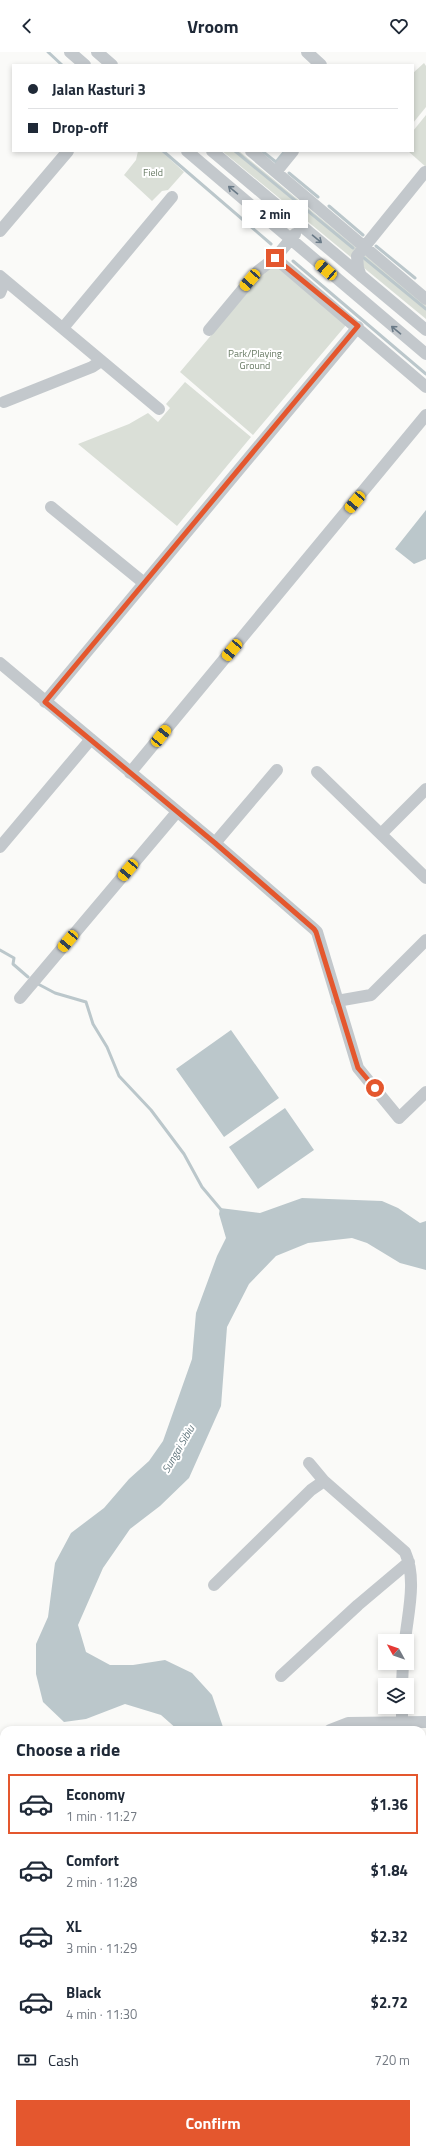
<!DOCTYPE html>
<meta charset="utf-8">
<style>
body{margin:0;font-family:"Titillium Web",sans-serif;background:#f6f6f7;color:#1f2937;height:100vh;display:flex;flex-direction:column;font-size:15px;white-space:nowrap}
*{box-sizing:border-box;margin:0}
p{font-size:13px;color:#747a83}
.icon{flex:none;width:22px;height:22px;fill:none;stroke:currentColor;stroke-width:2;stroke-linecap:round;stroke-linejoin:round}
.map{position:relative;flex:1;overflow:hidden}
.side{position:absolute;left:0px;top:1674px;width:426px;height:428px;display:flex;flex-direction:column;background:#fff;border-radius:12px 12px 0 0;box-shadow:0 2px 6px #0003}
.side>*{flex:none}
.hud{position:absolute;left:12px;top:12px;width:402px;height:88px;border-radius:0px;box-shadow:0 2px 6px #0003;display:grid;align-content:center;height:88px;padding:0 16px;background:#fff}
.needle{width:26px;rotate:310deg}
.tools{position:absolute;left:378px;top:1582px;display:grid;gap:8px}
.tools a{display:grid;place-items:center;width:36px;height:36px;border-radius:0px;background:#fff;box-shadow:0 2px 6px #0003;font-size:20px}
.end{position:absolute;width:18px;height:18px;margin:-9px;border:5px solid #e4572e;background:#fff;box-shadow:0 0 0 2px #fff}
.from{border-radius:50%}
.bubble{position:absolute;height:28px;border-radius:0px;background:#fff;box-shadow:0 2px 6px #0003;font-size:13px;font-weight:700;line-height:28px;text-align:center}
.car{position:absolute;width:12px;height:24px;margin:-12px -6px;border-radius:5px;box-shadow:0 0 3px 1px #0007;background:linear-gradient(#f5c518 24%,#345 0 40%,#f5c518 0 76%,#345 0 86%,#f5c518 0)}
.hud b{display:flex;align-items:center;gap:14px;height:38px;font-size:15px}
.hud b+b{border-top:1px solid #e0e1e3}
.hud i{width:10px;height:10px;background:#1f2937}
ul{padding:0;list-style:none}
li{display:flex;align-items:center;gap:12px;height:60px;margin:0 8px 6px;padding:0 8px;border:2px solid transparent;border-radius:0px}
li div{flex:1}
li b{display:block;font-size:15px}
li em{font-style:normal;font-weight:700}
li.active{border-color:#e4572e}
li>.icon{width:36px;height:36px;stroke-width:1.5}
h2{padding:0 16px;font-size:18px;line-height:48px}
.pay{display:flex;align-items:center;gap:10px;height:44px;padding:0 16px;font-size:15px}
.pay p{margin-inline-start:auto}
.primary-button{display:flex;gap:8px;margin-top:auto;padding:8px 16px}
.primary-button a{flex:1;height:46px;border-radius:0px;background:#e4572e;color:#fff;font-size:16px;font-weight:700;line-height:46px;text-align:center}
header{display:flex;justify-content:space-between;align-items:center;height:52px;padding:0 16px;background:#fff;font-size:18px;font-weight:700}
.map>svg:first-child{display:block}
.green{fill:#dadfd7}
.water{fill:#bbc7cb}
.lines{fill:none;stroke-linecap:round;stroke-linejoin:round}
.stream{stroke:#bbc7cb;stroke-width:3}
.minor{stroke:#c3c8cc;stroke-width:12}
.oneway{stroke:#6a7a87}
.route{stroke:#e4572e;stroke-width:5}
.labels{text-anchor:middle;stroke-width:4;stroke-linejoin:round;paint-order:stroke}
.park-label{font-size:10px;fill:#687a64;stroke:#fff}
.water-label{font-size:11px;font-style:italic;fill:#60757c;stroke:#fff}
</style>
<header><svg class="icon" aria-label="back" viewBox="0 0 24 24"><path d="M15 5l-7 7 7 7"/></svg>Vroom<svg class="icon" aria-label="heart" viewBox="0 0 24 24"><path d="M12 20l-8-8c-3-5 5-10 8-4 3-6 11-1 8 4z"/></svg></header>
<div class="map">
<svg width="426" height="2102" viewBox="0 0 426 2102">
<rect width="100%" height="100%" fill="#fafaf8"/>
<!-- green -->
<path class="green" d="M 424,11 L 426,14 L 426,55 L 413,71 L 413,21 Z
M 426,63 L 426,115 L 408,99 L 413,99 L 413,79 Z
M 138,99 L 161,99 L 184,120 L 168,138 L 162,139 L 152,149 L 124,123 L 136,108 Z
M 222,99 L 239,99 L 426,253 L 426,267 Z
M 274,209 L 347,272 L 253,383 L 180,320 Z
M 185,330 L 251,385 L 177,474 L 78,392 L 129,372 L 148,361 L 158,370 L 170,356 L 166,352 Z"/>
<!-- water -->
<path class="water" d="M 426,458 L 426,507 L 414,512 L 395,497 Z
M 231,978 L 279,1046 L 224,1085 L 176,1017 Z
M 285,1056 L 314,1098 L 258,1137 L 229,1095 Z
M 302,1146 L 382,1149 L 398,1156 L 420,1171 L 426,1169 L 426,1218 L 400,1211 L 367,1191 L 352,1186 L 308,1191 L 276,1204 L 249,1232 L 227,1275 L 221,1354 L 189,1426 L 160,1454 L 130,1477 L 103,1516 L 78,1573 L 86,1600 L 110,1613 L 133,1613 L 165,1608 L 192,1621 L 212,1643 L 224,1678 L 178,1678 L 161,1663 L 125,1652 L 86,1667 L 64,1670 L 43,1650 L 36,1622 L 36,1592 L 48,1565 L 55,1511 L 71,1481 L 104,1456 L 129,1427 L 149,1409 L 163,1389 L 192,1307 L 196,1261 L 217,1204 L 226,1186 L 219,1162 L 220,1156 L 260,1161 Z"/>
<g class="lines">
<!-- stream -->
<path class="stream" d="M 48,0 L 62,13
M 163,99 L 271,192
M 235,99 L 353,196
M 262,99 L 276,110 L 285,99
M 289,121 L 318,145
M 329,154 L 363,183
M 376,194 L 415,226
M 364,206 L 426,257
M 293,209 L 426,322
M 0,898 L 14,906 L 13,912 L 28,925
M 38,932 L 55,941 L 86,950 L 93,972 L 107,995 L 119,1024 L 151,1058 L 184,1102 L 202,1135 L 223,1160"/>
<!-- minor -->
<path class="minor" d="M 70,0 L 85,13
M 97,0 L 112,13
M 307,0 L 321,13
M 187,99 L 426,302
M 212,99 L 426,278
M 251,99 L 426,247
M 276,120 L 293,99
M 0,179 L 68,99
M 275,206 L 295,182
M 0,224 L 159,357
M 361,224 L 358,216 L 357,204 L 425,120
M 0,241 L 5,229
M 63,276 L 172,145
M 209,278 L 258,219 L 275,206 L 426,335
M 4,350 L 92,315 L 101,309
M 51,455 L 144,531
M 0,611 L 215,791 L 314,877 L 317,880 L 358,1016 L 399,1066 L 426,1040
M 45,650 L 358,275
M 317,720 L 426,826
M 130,721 L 426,363
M 381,782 L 426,737
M 215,791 L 277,718
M 0,795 L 91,687
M 20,946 L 177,760
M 337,949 L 371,943 L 426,888
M 309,1411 L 324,1429 L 405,1500 C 417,1527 408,1560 405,1589
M 214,1533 L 311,1438 L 324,1429
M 281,1624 L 358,1553 L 409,1510
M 402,1633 L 403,1611
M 402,1677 L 402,1655
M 330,1678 L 348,1671 L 426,1670
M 0,1799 L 4,1798
M 0,1899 L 4,1898
M 422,2001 L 426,2003"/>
</g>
<!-- one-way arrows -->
<defs><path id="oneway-shaft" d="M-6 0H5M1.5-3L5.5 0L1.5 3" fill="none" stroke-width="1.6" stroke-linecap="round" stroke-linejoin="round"/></defs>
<g class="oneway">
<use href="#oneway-shaft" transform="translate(233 138) rotate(-140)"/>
<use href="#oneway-shaft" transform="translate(317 187) rotate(40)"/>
<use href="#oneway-shaft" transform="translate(396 278) rotate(-140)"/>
</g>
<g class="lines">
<!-- route -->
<path class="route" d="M 275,206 L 358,274 L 45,650 L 215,791 L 314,877 L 316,880 L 358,1016 L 375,1036"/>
</g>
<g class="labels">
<!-- park labels -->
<g class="park-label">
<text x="153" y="124">Field</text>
<text x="255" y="305">Park/Playing<tspan x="255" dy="12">Ground</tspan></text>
</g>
<!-- water labels -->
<g class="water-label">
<text transform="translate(178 1397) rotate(-60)" y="4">Sungai Sibiu</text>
</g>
</g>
</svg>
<div class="tools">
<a><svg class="needle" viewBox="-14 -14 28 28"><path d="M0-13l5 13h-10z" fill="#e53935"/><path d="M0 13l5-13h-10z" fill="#747a83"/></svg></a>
<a><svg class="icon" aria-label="layers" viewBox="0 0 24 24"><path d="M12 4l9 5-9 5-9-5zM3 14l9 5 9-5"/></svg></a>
</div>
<i class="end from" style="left:375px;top:1036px"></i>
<i class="end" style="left:275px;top:206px"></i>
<div class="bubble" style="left:242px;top:148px;width:66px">2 min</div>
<i class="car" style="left:326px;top:218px;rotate:311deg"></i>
<i class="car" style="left:250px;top:228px;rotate:221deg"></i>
<i class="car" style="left:355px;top:450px;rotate:220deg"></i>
<i class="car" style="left:232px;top:598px;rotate:220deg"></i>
<i class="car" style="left:161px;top:684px;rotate:39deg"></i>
<i class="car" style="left:128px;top:818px;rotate:220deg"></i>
<i class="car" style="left:68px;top:889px;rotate:220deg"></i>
<div class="hud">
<b><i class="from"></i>Jalan Kasturi 3</b>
<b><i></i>Drop-off</b>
</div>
<section class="side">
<h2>Choose a ride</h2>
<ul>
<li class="active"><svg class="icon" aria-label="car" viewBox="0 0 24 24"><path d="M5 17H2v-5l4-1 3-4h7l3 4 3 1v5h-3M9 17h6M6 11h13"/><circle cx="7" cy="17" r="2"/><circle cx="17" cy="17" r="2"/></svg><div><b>Economy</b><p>1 min · 11:27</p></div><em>$1.36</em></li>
<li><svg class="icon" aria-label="car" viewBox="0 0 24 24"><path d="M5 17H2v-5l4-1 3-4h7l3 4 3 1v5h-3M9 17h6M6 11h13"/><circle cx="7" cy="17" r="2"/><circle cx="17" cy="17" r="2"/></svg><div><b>Comfort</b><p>2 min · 11:28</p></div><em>$1.84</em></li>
<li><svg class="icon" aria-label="car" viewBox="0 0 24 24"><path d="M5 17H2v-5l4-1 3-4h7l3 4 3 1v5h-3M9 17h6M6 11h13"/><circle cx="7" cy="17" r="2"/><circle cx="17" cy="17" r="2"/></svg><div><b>XL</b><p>3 min · 11:29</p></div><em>$2.32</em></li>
<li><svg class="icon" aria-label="car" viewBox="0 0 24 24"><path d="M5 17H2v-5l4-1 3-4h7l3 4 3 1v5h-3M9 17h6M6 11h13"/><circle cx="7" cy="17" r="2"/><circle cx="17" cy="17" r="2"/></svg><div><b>Black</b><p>4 min · 11:30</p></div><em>$2.72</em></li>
</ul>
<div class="pay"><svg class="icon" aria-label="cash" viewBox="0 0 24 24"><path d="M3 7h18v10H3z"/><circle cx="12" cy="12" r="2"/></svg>Cash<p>720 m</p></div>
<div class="primary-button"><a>Confirm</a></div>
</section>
</div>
